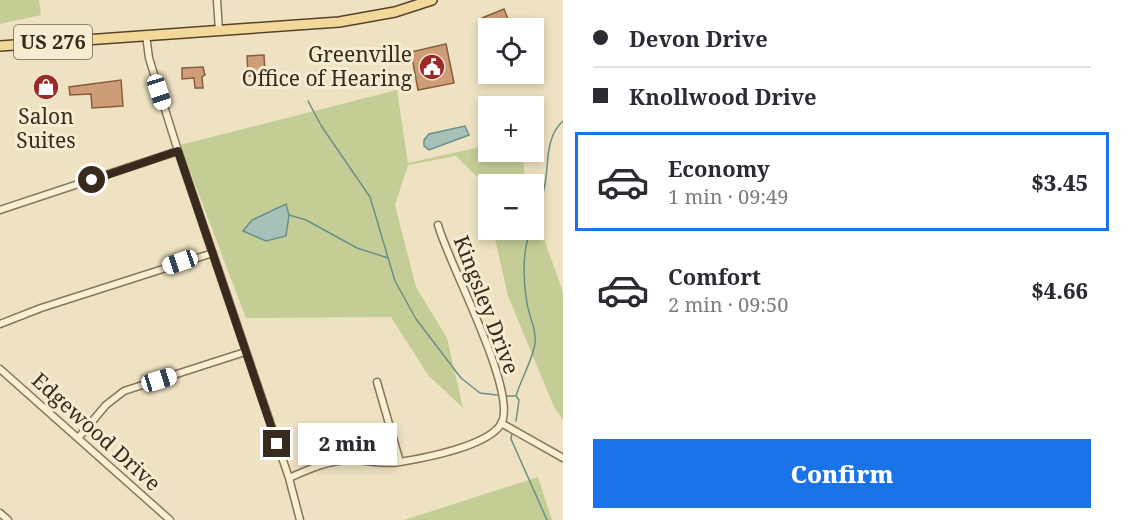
<!DOCTYPE html>
<meta charset="utf-8">
<style>
body{margin:0;font-family:"Noto Serif",serif;background:#f7f7f7;color:#2b2b33;height:100vh;display:flex;flex-direction:column;font-size:22px;white-space:nowrap}
*{box-sizing:border-box;margin:0}
p{font-size:20px;color:#7c7c81}
.icon{flex:none;width:33px;height:33px;fill:none;stroke:currentColor;stroke-width:2;stroke-linecap:round;stroke-linejoin:round}
.map{position:relative;flex:1;overflow:hidden}
.side{display:flex;flex-direction:column;background:#fff;width:558px}
.side>*{flex:none}
.top-card{display:grid;align-content:center;height:132px;padding:0 30px;background:#fff}
.tools{position:absolute;left:478px;top:18px;display:grid;gap:12px}
.tools a{display:grid;place-items:center;width:66px;height:66px;border-radius:0px;background:#fff;box-shadow:0 3px 9px #0003;font-size:30px}
.end{position:absolute;width:27px;height:27px;margin:-14px;border:8px solid #382b1d;background:#fff;box-shadow:0 0 0 3px #fff}
.from{border-radius:50%}
.bubble{position:absolute;height:42px;border-radius:0px;background:#fff;box-shadow:0 3px 9px #0003;font-size:20px;font-weight:800;line-height:42px;text-align:center}
.car{position:absolute;width:18px;height:36px;margin:-18px -9px;border-radius:8px;box-shadow:0 0 4px 2px #0007;background:linear-gradient(#fff 24%,#345 0 40%,#fff 0 76%,#345 0 86%,#fff 0)}
.top-card b{display:flex;align-items:center;gap:21px;height:57px;font-size:22px}
.top-card b+b{border-top:2px solid #e1e1e2}
.top-card i{width:15px;height:15px;background:#2b2b33}
ul{padding:0;list-style:none}
li{display:flex;align-items:center;gap:18px;height:99px;margin:0 12px 9px;padding:0 18px;border:3px solid transparent;border-radius:0px}
li div{flex:1}
li b{display:block;font-size:22px}
li em{font-style:normal;font-weight:800}
li.selected{border-color:#1a73e8}
li>.icon{width:54px;height:54px;stroke-width:1.5}
.cta{display:flex;gap:12px;margin-top:auto;padding:12px 30px}
.cta a{flex:1;height:69px;border-radius:0px;background:#1a73e8;color:#fff;font-size:24px;font-weight:800;line-height:69px;text-align:center}
main{display:flex;flex:1;min-height:0}
.map>svg:first-child{display:block}
.green{fill:#c5cd96}
.water{fill:#a5c1b9;stroke:#6b8f87;stroke-width:1.5}
.lines{fill:none;stroke-linecap:round;stroke-linejoin:round}
.stream{stroke:#6b8f87;stroke-width:1.5}
.building{fill:#ce9d77;stroke:#885e3e;stroke-width:1.5}
.street-casing{stroke:#897459;stroke-width:9}
.primary-casing{stroke:#56422d;stroke-width:12}
.street{stroke:#f9efd5;stroke-width:6}
.primary{stroke:#f3d999;stroke-width:9}
.route{stroke:#382b1d;stroke-width:8}
.labels{text-anchor:middle;stroke-width:6;stroke-linejoin:round;paint-order:stroke}
.shield{fill:#f6ecd2;stroke:#716553;stroke-width:1.5}
.shield-label{font-size:20px;font-weight:bold;fill:#382b1d}
.poi-label{font-size:21px;fill:#382b1d;stroke:#f6ecd2;text-anchor:end}
.street-label{font-size:21px;fill:#382b1d;stroke:#f6ecd2}
</style>
<main>
<div class="map">
<svg width="563" height="520" viewBox="0 0 563 520">
<rect width="100%" height="100%" fill="#efe2c2"/>
<!-- green -->
<path class="green" d="M 0,0 L 39,0 L 41,15 L 0,24 Z
M 397,90 L 408,163 L 489,145 L 489,152 L 522,152 L 526,184 L 489,184 L 489,211 L 482,182 L 456,156 L 408,165 L 395,205 L 416,287 L 447,338 L 463,408 L 428,375 L 391,317 L 246,318 L 180,145 Z
M 534,211 L 563,292 L 563,420 L 554,407 L 508,296 L 493,230 L 534,230 Z
M 538,477 L 552,520 L 404,520 Z"/>
<!-- water -->
<path class="water" d="M 465,126 L 469,135 L 429,150 L 424,146 L 424,140 L 429,134 Z
M 286,204 L 289,215 L 286,236 L 266,241 L 243,231 L 252,220 Z"/>
<g class="lines">
<!-- stream -->
<path class="stream" d="M 308,101 L 322,127 L 370,197 L 395,281 L 416,319 L 461,378 L 480,393 L 497,395
M 289,215 L 306,220 L 357,248 L 388,258
M 534,222 C 539,210 543,197 545,184 C 549,163 545,137 563,121
M 505,396 L 515,396
M 516,421 L 519,400 L 516,396 C 521,379 532,361 535,344 C 537,329 529,317 527,303 C 523,281 522,250 531,230
M 512,433 L 511,439 L 547,520"/>
</g>
<!-- building -->
<path class="building" d="M 504,9 L 510,24 L 497,28 L 492,26 L 486,29 L 482,18 Z
M 446,44 L 454,83 L 418,90 L 411,52 Z
M 264,55 L 265,72 L 261,72 L 261,76 L 248,76 L 247,56 Z
M 203,67 L 205,75 L 202,77 L 203,88 L 195,88 L 194,78 L 182,79 L 182,68 Z
M 121,80 L 123,106 L 92,108 L 91,94 L 70,95 L 69,87 Z"/>
<g class="lines">
<!-- street casing -->
<g class="street-casing">
<path id="street" d="M 217,0 L 219,31
M 146,35 L 149,58 L 178,151 L 289,478 L 300,520
M 0,210 L 178,151
M 0,324 L 41,308 L 213,253
M 0,369 L 170,520
M 377,382 L 400,462
M 501,423 L 563,458
M 79,437 L 106,405 L 124,391 L 245,352
M 289,478 C 307,470 329,460 350,460 C 367,460 382,465 400,462 C 424,458 488,446 501,424 C 519,393 449,265 438,225
M 0,513 L 8,520"/>
</g>
<!-- primary casing -->
<g class="primary-casing">
<path id="primary" d="M 0,46 L 339,22 L 395,12 L 432,0"/>
</g>
<!-- street -->
<use href="#street" class="street"/>
<!-- primary -->
<use href="#primary" class="primary"/>
</g>
<g class="lines">
<!-- route -->
<path class="route" d="M 92,180 L 178,151 L 277,444"/>
</g>
<!-- icons -->
<defs>
<g id="civic-disc" transform="scale(1.35)"><circle r="9.5" fill="#992a28" stroke="#f6ecd2"/><path d="M-.6-6.5H3V-4.5H.6V-3L4-1V1h2V6H-6V1h2V-1L-.6-3ZM-1.2 2.5V6h2.4V2.5Z" fill="#fff"/></g>
<g id="shop-disc" transform="scale(1.35)"><circle r="9.5" fill="#992a28" stroke="#f6ecd2"/><path d="M-5-2.5h2.3a2.7 3.5 0 0 1 5.4 0H5L5.5 6h-11ZM-1.5-2.5h3a1.5 2.3 0 0 0-3 0Z" fill="#fff"/></g>
</defs>
<g fill-rule="evenodd">
<use href="#civic-disc" x="432" y="67"/>
<use href="#shop-disc" x="46" y="87"/>
</g>
<g class="labels">
<!-- shield labels -->
<rect class="shield" x="14" y="25" width="78" height="34" rx="4.5"/>
<g class="shield-label">
<text x="53" y="49">US 276</text>
</g>
<!-- poi labels -->
<g class="poi-label">
<text x="412" y="62">Greenville<tspan x="412" dy="24">Office of Hearing</tspan></text>
<text x="46" y="124" text-anchor="middle">Salon<tspan x="46" dy="24">Suites</tspan></text>
</g>
<!-- street labels -->
<g class="street-label">
<text transform="translate(486 305) rotate(69)" y="7">Kingsley Drive</text>
<text transform="translate(96 432) rotate(42)" y="7">Edgewood Drive</text>
</g>
</g>
</svg>
<div class="tools">
<a><svg class="icon" aria-label="locate" viewBox="0 0 24 24"><circle cx="12" cy="12" r="6"/><path d="M12 2v4M12 18v4M2 12h4M18 12h4"/></svg></a>
<a>+</a>
<a>−</a>
</div>
<i class="end from" style="left:92px;top:180px"></i>
<i class="end" style="left:277px;top:444px"></i>
<div class="bubble" style="left:298px;top:423px;width:99px">2 min</div>
<i class="car" style="left:159px;top:92px;rotate:162deg"></i>
<i class="car" style="left:180px;top:262px;rotate:251deg"></i>
<i class="car" style="left:159px;top:380px;rotate:73deg"></i>
</div>
<section class="side">
<div class="top-card">
<b><i class="from"></i>Devon Drive</b>
<b><i></i>Knollwood Drive</b>
</div>
<ul>
<li class="selected"><svg class="icon" aria-label="car" viewBox="0 0 24 24"><path d="M5 17H2v-5l4-1 3-4h7l3 4 3 1v5h-3M9 17h6M6 11h13"/><circle cx="7" cy="17" r="2"/><circle cx="17" cy="17" r="2"/></svg><div><b>Economy</b><p>1 min · 09:49</p></div><em>$3.45</em></li>
<li><svg class="icon" aria-label="car" viewBox="0 0 24 24"><path d="M5 17H2v-5l4-1 3-4h7l3 4 3 1v5h-3M9 17h6M6 11h13"/><circle cx="7" cy="17" r="2"/><circle cx="17" cy="17" r="2"/></svg><div><b>Comfort</b><p>2 min · 09:50</p></div><em>$4.66</em></li>
</ul>
<div class="cta"><a>Confirm</a></div>
</section>
</main>
